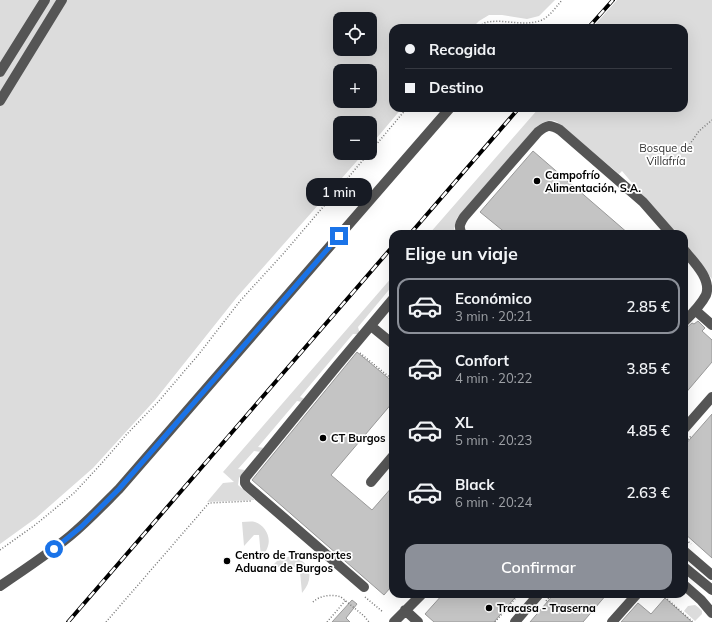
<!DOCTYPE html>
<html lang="es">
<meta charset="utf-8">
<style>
body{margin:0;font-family:Mulish,sans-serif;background:#242831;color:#f1f3f6;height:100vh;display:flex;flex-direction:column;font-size:15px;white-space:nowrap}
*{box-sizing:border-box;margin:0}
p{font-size:13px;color:#9ea1a6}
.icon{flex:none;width:22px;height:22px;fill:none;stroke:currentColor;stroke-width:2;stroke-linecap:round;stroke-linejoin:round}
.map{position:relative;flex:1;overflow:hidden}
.side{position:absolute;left:389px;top:230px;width:299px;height:368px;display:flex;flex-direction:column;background:#171b24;border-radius:12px;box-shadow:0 4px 16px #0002}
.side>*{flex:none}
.guide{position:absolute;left:389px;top:24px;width:299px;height:88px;border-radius:12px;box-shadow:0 4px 16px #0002;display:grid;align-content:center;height:88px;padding:0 16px;background:#171b24}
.tools{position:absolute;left:333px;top:12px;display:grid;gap:8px}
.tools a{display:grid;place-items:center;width:44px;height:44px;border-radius:8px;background:#171b24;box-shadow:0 4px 16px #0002;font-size:20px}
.end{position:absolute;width:18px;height:18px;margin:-9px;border:5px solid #1a73e8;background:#fff;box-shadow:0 0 0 2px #fff}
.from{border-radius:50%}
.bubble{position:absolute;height:28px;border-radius:12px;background:#171b24;box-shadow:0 4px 16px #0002;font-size:13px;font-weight:600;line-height:28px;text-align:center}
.guide b{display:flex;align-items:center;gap:14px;height:38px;font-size:15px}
.guide b+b{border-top:1px solid #363941}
.guide i{width:10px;height:10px;background:#f1f3f6}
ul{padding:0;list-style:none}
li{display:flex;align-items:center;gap:12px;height:56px;margin:0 8px 6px;padding:0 8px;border:2px solid transparent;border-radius:12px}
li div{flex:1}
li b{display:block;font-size:15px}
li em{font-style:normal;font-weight:600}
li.current{border-color:#8c9099}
li>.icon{width:36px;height:36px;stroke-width:1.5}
h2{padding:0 16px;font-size:18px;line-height:48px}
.cta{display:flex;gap:8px;margin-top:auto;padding:8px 16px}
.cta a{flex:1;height:46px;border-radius:12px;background:#8c9099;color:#fff;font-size:16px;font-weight:600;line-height:46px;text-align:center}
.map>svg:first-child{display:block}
.green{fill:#dcdcdc;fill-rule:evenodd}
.building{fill:#c4c4c4;stroke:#999}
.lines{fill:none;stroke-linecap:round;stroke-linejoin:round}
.path{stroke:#777;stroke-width:1.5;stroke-dasharray:1 2;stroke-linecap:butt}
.minor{stroke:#555;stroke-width:10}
.rail-casing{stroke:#000;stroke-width:4}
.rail{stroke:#fff;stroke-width:2.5;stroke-dasharray:8;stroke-linecap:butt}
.route{stroke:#1a73e8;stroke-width:5}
.poi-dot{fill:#000;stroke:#fff;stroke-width:1.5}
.labels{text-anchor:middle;stroke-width:3.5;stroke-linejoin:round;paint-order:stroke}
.park-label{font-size:11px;fill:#333;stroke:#fff}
.poi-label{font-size:11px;font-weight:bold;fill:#000;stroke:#fff;text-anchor:start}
</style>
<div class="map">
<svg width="712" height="622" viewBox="0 0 712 622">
<rect width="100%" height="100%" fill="#fff"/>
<!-- green -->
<path class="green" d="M 0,0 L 555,0 L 539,16 L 527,19 L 502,15 L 489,15 L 479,21 L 472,28 L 393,28 L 393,108 L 402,108 L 370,146 L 370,123 L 340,123 L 340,153 L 364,153 L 237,297 L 155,400 L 93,468 L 36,518 L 0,544 ZM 340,19 L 370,19 L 370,49 L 340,49 ZM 340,71 L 370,71 L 370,101 L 340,101 Z
M 617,0 L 712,0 L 712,279 L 684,245 L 684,234 L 675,234 L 622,171 L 619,174 L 557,122 C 548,118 542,123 535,128 L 457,218 L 454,228 L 456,234 L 429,234 L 539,108 L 684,108 L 684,28 L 592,28 Z
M 393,276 L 393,285 L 358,327 L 360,334 L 353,334 L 300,397 L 305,399 L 302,402 L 297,401 L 258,447 L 264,448 L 261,452 L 254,451 L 238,469 L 245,470 L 239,478 L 238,485 L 255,500 L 207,502 L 223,483 L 234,482 L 223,472 Z
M 242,522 C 246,522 251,521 255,522 C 265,525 271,537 268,546 C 267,550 264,554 261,557 L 259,535 L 254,535 L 244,546 Z
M 291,556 C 311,561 315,578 302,593 L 300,572 L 295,572 L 295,567 L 271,567 L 278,560 Z
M 695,605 L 698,607 L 702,611 L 702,614 L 695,621 L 684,611 L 688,606 Z"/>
<!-- building -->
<path class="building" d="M 533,151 L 629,234 L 507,234 L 480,212 Z
M 698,321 L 705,328 L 702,331 L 712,340 L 712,362 L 684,395 L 684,330 L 692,323 L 694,324 Z
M 357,352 L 393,382 L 393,402 L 331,475 L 372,510 L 393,486 L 393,591 L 390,588 L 384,595 L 252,480 Z
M 712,414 L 712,558 L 684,533 L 684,446 Z
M 443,594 L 518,594 L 494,622 L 434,622 L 425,614 Z
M 554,594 L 607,594 L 583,622 L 530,622 Z
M 665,598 L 692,622 L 621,622 L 638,603 L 651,614 Z
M 352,600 L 357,604 L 346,618 L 350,622 L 332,622 Z"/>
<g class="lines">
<!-- path -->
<path class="path" d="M 477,28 C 481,26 484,22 488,22 C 505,19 526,27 542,20 C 550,16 556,7 562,0
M 370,152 L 407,108
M 680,152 L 690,144 L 699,131 L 712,120
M 360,353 L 393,380
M 684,444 L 691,436
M 684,538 L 691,544
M 0,550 L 35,525 L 51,512 L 74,493 L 102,463 L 127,434 L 158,402 L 199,354 L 240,301 L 283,254 L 369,153
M 365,597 L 383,612
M 665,597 L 693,622
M 546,601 L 552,594
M 313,602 C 320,595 333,594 341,597 L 364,616 L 369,622
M 106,622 L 209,503 L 251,501
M 327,622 L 346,600
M 495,622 L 519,594"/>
<!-- minor -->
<path class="minor" d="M 0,72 L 45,0
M 0,101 L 62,0
M 462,234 C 458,227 460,223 464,217 L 538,132 C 547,125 549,124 560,130 L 643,202 L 671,234
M 684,250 C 693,261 712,279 706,295 C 701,305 692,314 684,322
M 695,310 L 712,325
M 371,326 L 393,344
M 684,429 L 712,397
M 371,482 L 393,456
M 684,551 L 712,575
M 684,567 L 712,590
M 684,585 L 701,600 L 712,613
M 0,586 C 24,570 48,554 70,536 C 88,521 103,505 119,489 L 450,108
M 364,587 L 247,486 L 245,483 L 245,478 L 336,367 L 393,299
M 405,610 L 418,622
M 394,622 L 422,594
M 515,622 L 539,594
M 612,622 L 637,594"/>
<!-- rail casing -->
<g class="rail-casing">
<path id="rail" d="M 588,28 L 613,0
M 410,234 L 519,108
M 68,622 L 393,246"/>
</g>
<!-- rail -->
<use href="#rail" class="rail"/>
</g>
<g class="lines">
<!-- route -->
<path class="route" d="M 54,549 L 81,527 L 119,489 L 339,236"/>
</g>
<!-- markers -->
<g class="poi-dot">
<circle cx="537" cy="181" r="4"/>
<circle cx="323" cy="438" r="4"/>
<circle cx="227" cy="561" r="4"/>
<circle cx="489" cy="608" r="4"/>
</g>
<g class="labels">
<!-- park labels -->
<g class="park-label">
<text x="666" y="152">Bosque de<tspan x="666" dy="13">Villafría</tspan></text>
</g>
<!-- poi labels -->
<g class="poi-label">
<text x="545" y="179">Campofrío<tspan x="545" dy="13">Alimentación, S.A.</tspan></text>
<text x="331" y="442">CT Burgos</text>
<text x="235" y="559">Centro de Transportes<tspan x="235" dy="13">Aduana de Burgos</tspan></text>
<text x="497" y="612">Tracasa - Traserna</text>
</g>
</g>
</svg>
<div class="tools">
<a><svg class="icon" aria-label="locate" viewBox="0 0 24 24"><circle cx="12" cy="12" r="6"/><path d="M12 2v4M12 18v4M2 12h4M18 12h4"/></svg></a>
<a>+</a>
<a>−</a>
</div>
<i class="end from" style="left:54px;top:549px"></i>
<i class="end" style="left:339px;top:236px"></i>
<div class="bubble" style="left:306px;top:178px;width:66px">1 min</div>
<div class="guide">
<b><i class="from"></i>Recogida</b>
<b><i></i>Destino</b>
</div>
<section class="side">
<h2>Elige un viaje</h2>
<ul>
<li class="current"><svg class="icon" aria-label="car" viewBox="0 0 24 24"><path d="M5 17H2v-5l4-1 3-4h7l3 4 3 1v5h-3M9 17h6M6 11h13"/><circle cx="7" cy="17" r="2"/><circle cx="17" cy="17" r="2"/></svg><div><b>Económico</b><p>3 min · 20:21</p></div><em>2.85 €</em></li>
<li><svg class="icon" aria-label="car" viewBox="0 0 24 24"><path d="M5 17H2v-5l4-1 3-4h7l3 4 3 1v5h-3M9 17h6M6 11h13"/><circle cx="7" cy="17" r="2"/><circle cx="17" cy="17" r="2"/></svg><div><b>Confort</b><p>4 min · 20:22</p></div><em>3.85 €</em></li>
<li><svg class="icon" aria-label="car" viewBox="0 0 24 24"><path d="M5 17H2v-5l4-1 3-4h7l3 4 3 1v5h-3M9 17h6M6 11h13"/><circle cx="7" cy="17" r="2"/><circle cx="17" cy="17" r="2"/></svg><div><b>XL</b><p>5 min · 20:23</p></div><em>4.85 €</em></li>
<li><svg class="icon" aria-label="car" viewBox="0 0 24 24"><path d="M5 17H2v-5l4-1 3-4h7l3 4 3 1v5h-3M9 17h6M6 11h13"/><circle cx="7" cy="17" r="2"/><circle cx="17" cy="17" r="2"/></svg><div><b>Black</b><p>6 min · 20:24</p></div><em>2.63 €</em></li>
</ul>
<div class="cta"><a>Confirmar</a></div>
</section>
</div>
